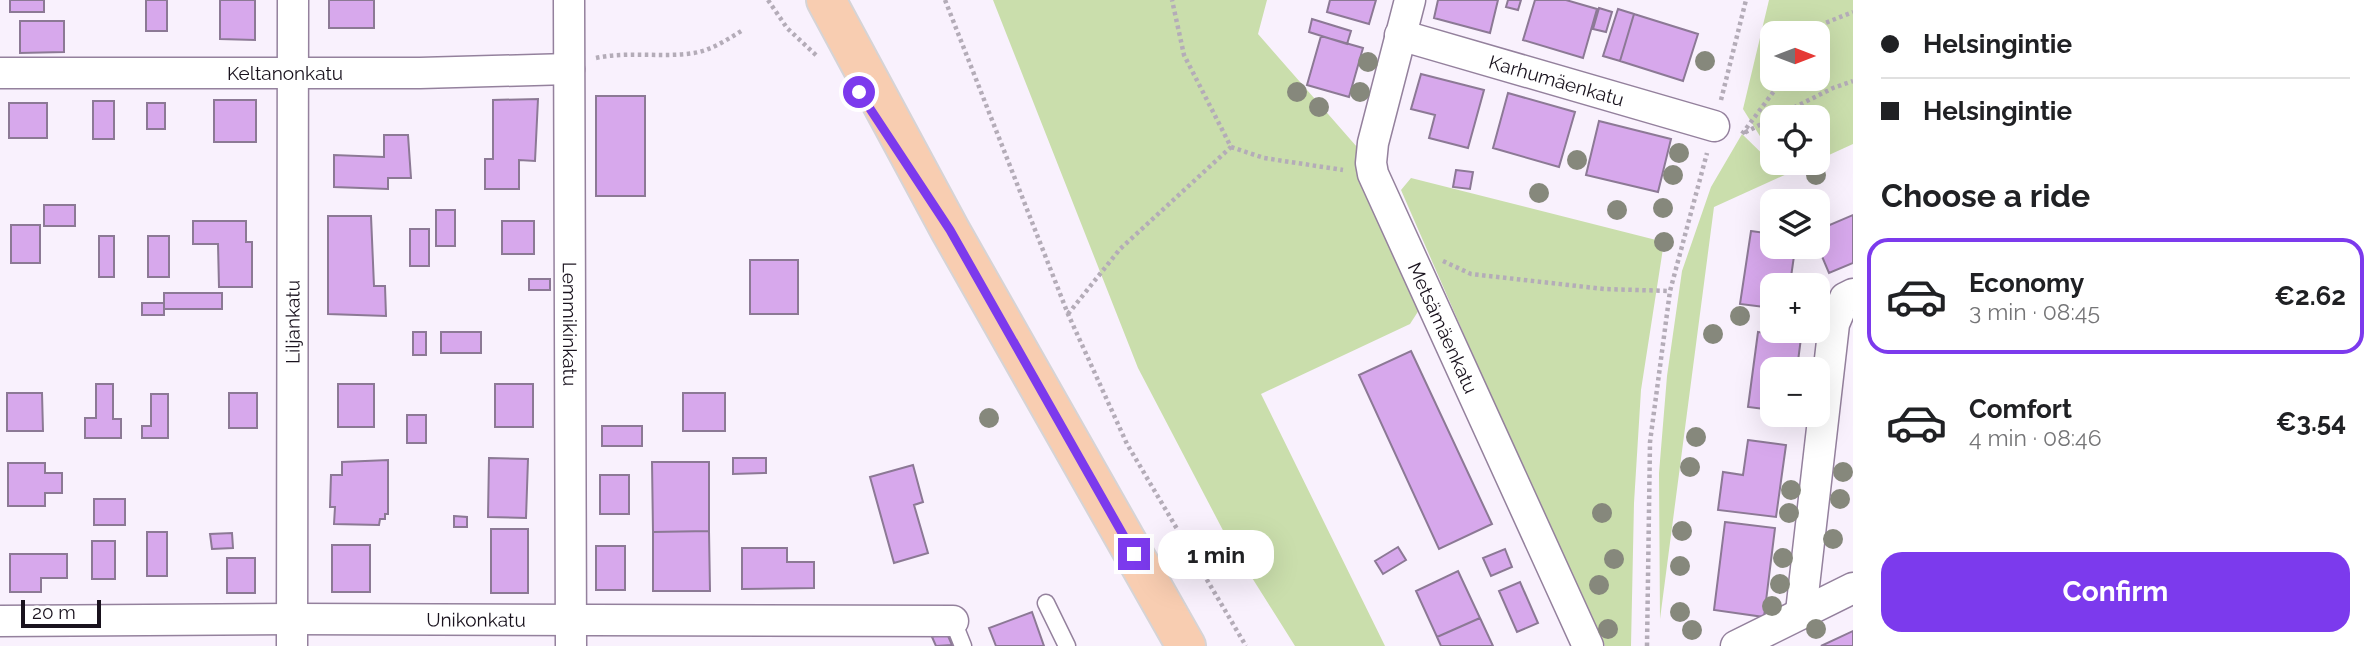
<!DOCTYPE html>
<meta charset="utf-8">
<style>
body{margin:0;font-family:Raleway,sans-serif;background:#f2f2f2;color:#202124;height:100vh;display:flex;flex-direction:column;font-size:26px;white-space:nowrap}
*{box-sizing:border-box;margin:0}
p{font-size:23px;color:#757577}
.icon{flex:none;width:38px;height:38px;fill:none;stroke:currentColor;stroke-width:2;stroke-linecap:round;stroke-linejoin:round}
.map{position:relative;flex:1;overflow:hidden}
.panel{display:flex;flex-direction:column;background:#fff;width:525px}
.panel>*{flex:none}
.top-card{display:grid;align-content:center;height:154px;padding:0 28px;background:#fff}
.needle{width:46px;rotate:90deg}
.tools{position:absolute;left:1760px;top:21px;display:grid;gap:14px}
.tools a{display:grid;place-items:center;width:70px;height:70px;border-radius:14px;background:#fff;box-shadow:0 7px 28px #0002;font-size:35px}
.scale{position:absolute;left:21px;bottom:18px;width:80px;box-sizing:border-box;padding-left:7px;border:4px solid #19121d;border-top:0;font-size:19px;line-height:24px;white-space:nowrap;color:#19121d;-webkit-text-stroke:5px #fff;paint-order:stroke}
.end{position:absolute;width:32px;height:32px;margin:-16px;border:9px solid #7c3aed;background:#fff;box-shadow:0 0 0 4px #fff}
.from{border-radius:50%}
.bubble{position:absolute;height:49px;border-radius:21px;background:#fff;box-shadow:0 7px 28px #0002;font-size:23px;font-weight:700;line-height:49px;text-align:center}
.top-card b{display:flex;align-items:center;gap:24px;height:66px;font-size:26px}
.top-card b+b{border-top:2px solid #e0e0e0}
.top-card i{width:18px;height:18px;background:#202124}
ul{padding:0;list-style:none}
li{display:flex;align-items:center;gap:21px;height:116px;margin:0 14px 10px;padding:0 14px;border:4px solid transparent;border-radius:21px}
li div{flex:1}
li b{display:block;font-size:26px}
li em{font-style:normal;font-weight:700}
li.selected{border-color:#7c3aed}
li>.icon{width:63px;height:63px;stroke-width:1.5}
h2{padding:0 28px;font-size:32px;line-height:84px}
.button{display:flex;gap:14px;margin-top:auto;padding:14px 28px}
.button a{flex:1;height:80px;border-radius:21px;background:#7c3aed;color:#fff;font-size:28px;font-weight:700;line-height:80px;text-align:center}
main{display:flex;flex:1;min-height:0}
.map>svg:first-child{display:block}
.green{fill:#cadeac;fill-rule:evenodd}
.building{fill:#d7a8ec;stroke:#8c7995;stroke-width:2}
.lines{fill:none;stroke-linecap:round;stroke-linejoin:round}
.service-casing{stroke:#94819d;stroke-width:19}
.minor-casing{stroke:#94819d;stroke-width:33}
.primary-casing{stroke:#d6d4d6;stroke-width:42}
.path{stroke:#b4acb8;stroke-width:4.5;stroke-dasharray:3.5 3.5;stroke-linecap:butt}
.service{stroke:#fff;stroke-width:16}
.minor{stroke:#fff;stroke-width:30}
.primary{stroke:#f8cdb1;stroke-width:38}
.tree{fill:#86887c}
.route{stroke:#7c3aed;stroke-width:9}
.labels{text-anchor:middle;stroke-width:5;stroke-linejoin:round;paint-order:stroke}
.street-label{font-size:19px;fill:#19121d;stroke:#fff}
</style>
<main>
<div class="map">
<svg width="1853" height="646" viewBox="0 0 1853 646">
<rect width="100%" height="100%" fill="#f9f1fd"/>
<!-- green -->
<path class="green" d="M 993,0 L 1267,0 L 1258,34 L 1371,163 L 1419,310 L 1410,324 L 1261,394 L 1385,646 L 1295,646 L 1227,538 L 1138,368 Z
M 1769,0 L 1853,0 L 1853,144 L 1818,160 L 1818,117 L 1773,117 L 1773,157 L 1743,109 ZM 1773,33 L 1818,33 L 1818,79 L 1773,79 Z
M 1742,134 L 1781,172 L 1776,163 L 1811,163 L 1714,207 L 1660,619 L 1659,473 L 1667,376 L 1682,271 L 1711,187 Z
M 1411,178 L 1664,242 L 1641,390 L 1634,503 L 1631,646 L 1605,646 L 1544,518 L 1401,190 Z"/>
<!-- building -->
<path class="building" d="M 10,0 L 44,0 L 44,12 L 10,12 Z
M 146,0 L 167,0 L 167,31 L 146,31 Z
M 220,0 L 255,0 L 255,40 L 220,39 Z
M 329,0 L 374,0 L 374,28 L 329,28 Z
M 1330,0 L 1376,0 L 1369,24 L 1327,12 Z
M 1438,0 L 1498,0 L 1490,33 L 1434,18 Z
M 1508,0 L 1521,0 L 1518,10 L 1506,7 Z
M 1535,0 L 1566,0 L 1597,9 L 1583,58 L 1523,40 Z
M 1599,8 L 1612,12 L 1606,32 L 1593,29 Z
M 1618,9 L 1634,14 L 1620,61 L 1603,56 Z
M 1634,14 L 1698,34 L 1683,81 L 1620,61 Z
M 1312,19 L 1351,31 L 1347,44 L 1309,32 Z
M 20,21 L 64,21 L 64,52 L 20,53 Z
M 1321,36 L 1363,48 L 1349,97 L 1307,85 Z
M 1421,74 L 1484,90 L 1468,148 L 1429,138 L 1435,115 L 1411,109 Z
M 1508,93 L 1575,112 L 1559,167 L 1493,148 Z
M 596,96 L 645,96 L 645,196 L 596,196 Z
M 538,99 L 535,161 L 519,160 L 519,189 L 485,189 L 485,159 L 493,159 L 493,100 Z
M 214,100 L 256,100 L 256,142 L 214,142 Z
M 93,101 L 114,101 L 114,139 L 93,139 Z
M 9,103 L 47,103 L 47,138 L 9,138 Z
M 147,103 L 165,103 L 165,129 L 147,129 Z
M 1599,121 L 1671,139 L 1658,192 L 1586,175 Z
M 384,135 L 408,135 L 411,178 L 388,178 L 388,189 L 334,187 L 334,155 L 384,157 Z
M 1456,170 L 1473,172 L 1470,189 L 1453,187 Z
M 44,205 L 75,205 L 75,226 L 44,226 Z
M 436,210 L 455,210 L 455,246 L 436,246 Z
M 1853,215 L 1853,263 L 1829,273 L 1818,247 L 1818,230 Z
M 328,216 L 371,216 L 374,286 L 385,286 L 386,316 L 328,314 Z
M 193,221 L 246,221 L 246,242 L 252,242 L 252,287 L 219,287 L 218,244 L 193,244 Z
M 502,221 L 534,221 L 534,254 L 502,254 Z
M 11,225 L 40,225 L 40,263 L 11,263 Z
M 410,229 L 429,229 L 429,266 L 410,266 Z
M 1751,231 L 1773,234 L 1773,247 L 1787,247 L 1786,254 L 1794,256 L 1791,277 L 1812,281 L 1811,285 L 1773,285 L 1773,308 L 1740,304 Z
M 99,236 L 114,236 L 114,277 L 99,277 Z
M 148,236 L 169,236 L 169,277 L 148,277 Z
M 750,260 L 798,260 L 798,314 L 750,314 Z
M 529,279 L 550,279 L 550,290 L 529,290 Z
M 164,293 L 222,293 L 222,309 L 164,309 Z
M 142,303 L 164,303 L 164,315 L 142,315 Z
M 413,332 L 426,332 L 426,355 L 413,355 Z
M 441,332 L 481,332 L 481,353 L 441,353 Z
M 1758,332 L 1801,338 L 1797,369 L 1773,369 L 1773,410 L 1748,407 Z
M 1411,351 L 1492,524 L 1439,549 L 1359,375 Z
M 96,384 L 113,384 L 113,419 L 121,419 L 121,438 L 85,438 L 85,418 L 96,418 Z
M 338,384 L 374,384 L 374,427 L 338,427 Z
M 495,384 L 533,384 L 533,427 L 495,427 Z
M 7,393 L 42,393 L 43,431 L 7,431 Z
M 229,393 L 257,393 L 257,428 L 229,428 Z
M 683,393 L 725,393 L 725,431 L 683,431 Z
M 151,394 L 168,394 L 168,438 L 142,438 L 142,426 L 151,426 Z
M 407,415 L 426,415 L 426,443 L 407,443 Z
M 602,426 L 642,426 L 642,446 L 602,446 Z
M 1748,440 L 1786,445 L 1776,517 L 1718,510 L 1723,472 L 1743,475 Z
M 489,458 L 528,459 L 526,518 L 488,517 Z
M 733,458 L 766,458 L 766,473 L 733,474 Z
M 388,460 L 388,514 L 385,514 L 385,519 L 380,519 L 379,525 L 334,524 L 335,507 L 330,507 L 331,475 L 342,475 L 342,462 Z
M 652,462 L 709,462 L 709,531 L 653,532 Z
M 8,463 L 45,463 L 45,473 L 62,473 L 62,493 L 45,493 L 45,506 L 8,506 Z
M 913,465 L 923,502 L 914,505 L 928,553 L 894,563 L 870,477 Z
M 600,475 L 629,475 L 629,514 L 600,514 Z
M 94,499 L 125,499 L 125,525 L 94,525 Z
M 454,516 L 467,517 L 467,527 L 454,527 Z
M 1725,522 L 1775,528 L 1764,617 L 1714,610 Z
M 491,529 L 528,529 L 528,593 L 491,593 Z
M 709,531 L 710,591 L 653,591 L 653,532 Z
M 147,532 L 167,532 L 167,576 L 147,576 Z
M 232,533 L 233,548 L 212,549 L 210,534 Z
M 92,541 L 115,541 L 115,579 L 92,579 Z
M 332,545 L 370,545 L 370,592 L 332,592 Z
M 596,546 L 625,546 L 625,590 L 596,590 Z
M 1398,547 L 1406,560 L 1383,574 L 1375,561 Z
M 742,548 L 787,548 L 787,562 L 814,562 L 814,588 L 742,589 Z
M 1505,549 L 1512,567 L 1491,576 L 1483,558 Z
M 10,554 L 67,554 L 67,578 L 41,578 L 41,592 L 10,592 Z
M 227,558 L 255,558 L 255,593 L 227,593 Z
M 1458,571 L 1480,618 L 1437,637 L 1416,591 Z
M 1520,582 L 1538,623 L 1517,632 L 1499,591 Z
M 1032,612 L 1044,646 L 996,646 L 989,628 Z
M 1480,618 L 1493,646 L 1441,646 L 1437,637 Z
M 946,631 L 952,645 L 936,646 L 932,637 Z
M 1853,631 L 1853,646 L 1821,646 Z"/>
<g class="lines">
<!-- service casing -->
<g class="service-casing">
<path id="service" d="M 1046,603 L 1067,646
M 953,621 L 963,646"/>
</g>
<!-- minor casing -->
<g class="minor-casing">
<g id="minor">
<path id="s1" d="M 569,0 L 571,646"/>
<path id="s2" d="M 1410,0 L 1373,143 L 1371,163 L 1373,174 L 1588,646"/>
<path id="s3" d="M 1400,35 L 1714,126"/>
<path id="s4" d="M 0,73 L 420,73 L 569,69"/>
<path d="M 1801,612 L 1834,324 L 1845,298 L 1853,294"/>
<path id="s5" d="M 0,621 L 293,619 L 953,621"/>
<path id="s6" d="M 292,646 L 293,0"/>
<path d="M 1736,646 L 1853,588"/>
</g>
</g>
<!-- primary casing -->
<g class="primary-casing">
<path id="primary" d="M 826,0 L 950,230 L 1186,646"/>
</g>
<!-- path -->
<path class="path" d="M 768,0 L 787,28 L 818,57
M 945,0 L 1068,314 L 1127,444 L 1246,646
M 1817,33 L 1825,23 L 1853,12
M 596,58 C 628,51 662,58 694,53 C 712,50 728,39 743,30
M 1721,100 L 1746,0
M 1775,117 L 1833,88 L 1853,81
M 1773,118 L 1742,134 L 1783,79
M 1231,147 L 1264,158 L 1343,170
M 1443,261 L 1471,274 L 1604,289 L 1670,291
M 1068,314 L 1120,249 L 1231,147 L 1184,55 L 1172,0
M 1647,646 L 1650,442 L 1670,291 L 1707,153"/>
<!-- service -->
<use href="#service" class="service"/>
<!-- minor -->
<use href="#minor" class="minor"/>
<!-- primary -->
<use href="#primary" class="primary"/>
</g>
<!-- trees -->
<g class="tree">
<circle cx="1705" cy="61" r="10"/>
<circle cx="1368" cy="62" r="10"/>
<circle cx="1297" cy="92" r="10"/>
<circle cx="1360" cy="92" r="10"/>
<circle cx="1319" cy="107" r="10"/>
<circle cx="1679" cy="153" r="10"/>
<circle cx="1577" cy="160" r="10"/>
<circle cx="1673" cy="175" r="10"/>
<circle cx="1816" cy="175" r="10"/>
<circle cx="1539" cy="193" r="10"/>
<circle cx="1663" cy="208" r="10"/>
<circle cx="1617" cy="210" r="10"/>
<circle cx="1664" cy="242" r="10"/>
<circle cx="1740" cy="316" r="10"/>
<circle cx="1713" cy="334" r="10"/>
<circle cx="989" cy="418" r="10"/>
<circle cx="1696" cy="437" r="10"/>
<circle cx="1690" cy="467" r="10"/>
<circle cx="1843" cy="472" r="10"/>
<circle cx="1791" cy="490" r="10"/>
<circle cx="1840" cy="499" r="10"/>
<circle cx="1602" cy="513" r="10"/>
<circle cx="1789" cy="513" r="10"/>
<circle cx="1682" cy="531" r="10"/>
<circle cx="1833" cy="539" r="10"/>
<circle cx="1783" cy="558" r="10"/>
<circle cx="1614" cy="559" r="10"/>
<circle cx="1680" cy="566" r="10"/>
<circle cx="1780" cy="584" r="10"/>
<circle cx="1599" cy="585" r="10"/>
<circle cx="1772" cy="606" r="10"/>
<circle cx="1680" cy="612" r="10"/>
<circle cx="1608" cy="629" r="10"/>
<circle cx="1816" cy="629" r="10"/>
<circle cx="1692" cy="630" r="10"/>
</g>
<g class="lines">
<!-- route -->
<path class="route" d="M 859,92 L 950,230 L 1134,554"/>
</g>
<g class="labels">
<!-- street labels -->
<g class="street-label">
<text dy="7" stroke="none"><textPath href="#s4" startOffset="285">Keltanonkatu</textPath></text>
<text dy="7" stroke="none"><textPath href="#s3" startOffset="163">Karhumäenkatu</textPath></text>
<text dy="7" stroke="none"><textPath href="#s6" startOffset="324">Liljankatu</textPath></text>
<text dy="7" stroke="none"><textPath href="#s1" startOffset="324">Lemmikinkatu</textPath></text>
<text dy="7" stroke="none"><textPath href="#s2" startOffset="348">Metsämäenkatu</textPath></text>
<text dy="7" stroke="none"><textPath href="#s5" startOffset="476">Unikonkatu</textPath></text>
</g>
</g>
</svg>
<div class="tools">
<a><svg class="needle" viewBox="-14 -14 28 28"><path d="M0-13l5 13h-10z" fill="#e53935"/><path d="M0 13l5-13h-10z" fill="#757577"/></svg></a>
<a><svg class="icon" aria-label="locate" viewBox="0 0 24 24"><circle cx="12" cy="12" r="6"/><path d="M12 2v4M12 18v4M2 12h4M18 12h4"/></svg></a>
<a><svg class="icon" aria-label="layers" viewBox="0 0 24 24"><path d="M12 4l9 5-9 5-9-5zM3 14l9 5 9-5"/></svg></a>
<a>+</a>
<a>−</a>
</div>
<div class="scale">20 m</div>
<i class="end from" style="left:859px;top:92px"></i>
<i class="end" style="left:1134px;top:554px"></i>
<div class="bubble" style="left:1158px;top:530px;width:116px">1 min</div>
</div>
<section class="panel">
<div class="top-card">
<b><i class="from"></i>Helsingintie</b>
<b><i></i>Helsingintie</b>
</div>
<h2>Choose a ride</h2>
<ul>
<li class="selected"><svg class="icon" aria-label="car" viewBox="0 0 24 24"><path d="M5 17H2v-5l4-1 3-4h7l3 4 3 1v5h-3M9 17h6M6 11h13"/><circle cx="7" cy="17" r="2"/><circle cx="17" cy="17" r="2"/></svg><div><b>Economy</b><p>3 min · 08:45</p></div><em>€2.62</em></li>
<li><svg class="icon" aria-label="car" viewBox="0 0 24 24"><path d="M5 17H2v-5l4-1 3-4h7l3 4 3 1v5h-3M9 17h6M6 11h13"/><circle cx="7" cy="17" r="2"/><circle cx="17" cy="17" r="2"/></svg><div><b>Comfort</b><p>4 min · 08:46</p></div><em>€3.54</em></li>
</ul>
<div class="button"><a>Confirm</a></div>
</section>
</main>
